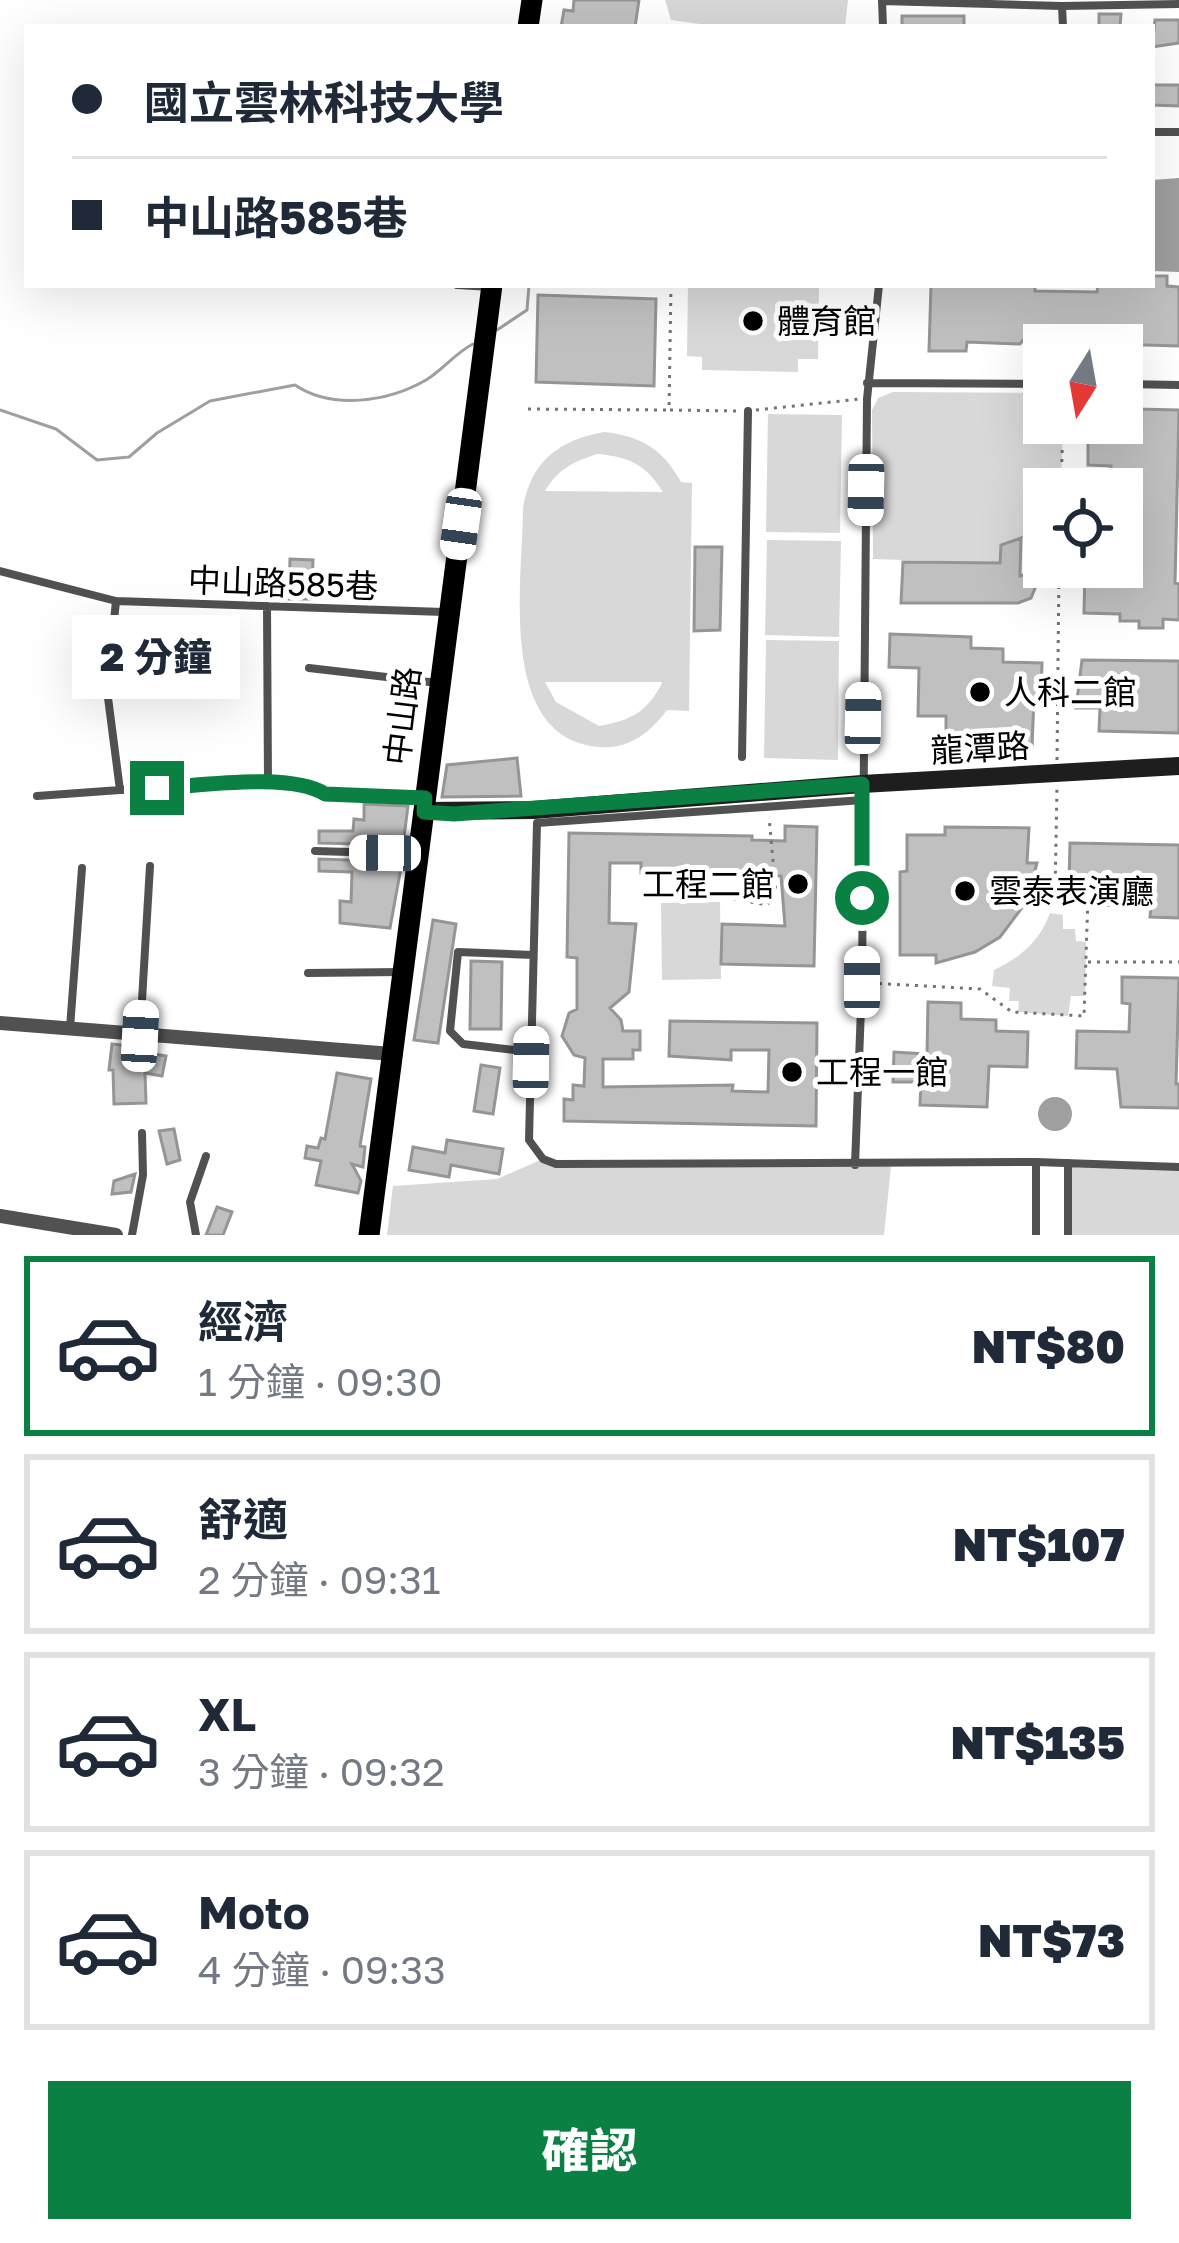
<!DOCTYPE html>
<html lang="zh-TW">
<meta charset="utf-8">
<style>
body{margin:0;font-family:"Golos Text","Noto Sans TC",sans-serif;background:#f2f2f3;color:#1f2937;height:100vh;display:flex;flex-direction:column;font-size:45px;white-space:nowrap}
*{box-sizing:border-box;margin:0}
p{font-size:39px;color:#747a83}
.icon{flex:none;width:66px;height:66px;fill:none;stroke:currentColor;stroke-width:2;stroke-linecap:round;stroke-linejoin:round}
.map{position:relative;height:1235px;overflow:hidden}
.drawer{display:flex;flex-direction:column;background:#fff;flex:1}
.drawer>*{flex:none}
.top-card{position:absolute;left:24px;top:24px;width:1131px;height:264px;border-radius:0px;box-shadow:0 12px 48px #0002;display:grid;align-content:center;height:264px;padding:0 48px;background:#fff}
.needle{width:78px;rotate:191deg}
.tools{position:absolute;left:1023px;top:324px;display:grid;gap:24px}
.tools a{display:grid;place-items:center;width:120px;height:120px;border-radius:0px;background:#fff;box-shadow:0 12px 48px #0002;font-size:60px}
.end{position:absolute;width:54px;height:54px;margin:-27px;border:15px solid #0b8043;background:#fff;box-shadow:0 0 0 6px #fff}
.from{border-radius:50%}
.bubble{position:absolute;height:84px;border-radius:0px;background:#fff;box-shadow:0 12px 48px #0002;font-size:39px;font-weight:800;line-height:84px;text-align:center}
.car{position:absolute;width:36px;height:72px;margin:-36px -18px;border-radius:15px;box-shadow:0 0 9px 3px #0007;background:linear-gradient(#fff 24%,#345 0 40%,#fff 0 76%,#345 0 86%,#fff 0)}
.top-card b{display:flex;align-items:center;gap:42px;height:114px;font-size:45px}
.top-card b+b{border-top:3px solid #e0e1e3}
.top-card i{width:30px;height:30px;background:#1f2937}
ul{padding:21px 0 0;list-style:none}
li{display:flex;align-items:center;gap:36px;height:180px;margin:0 24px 18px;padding:0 24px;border:6px solid #e0e1e3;border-radius:0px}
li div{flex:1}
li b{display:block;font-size:45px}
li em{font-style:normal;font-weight:800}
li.current{border-color:#0b8043}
li>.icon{width:108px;height:108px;stroke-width:1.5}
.cta{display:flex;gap:24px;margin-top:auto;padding:24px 48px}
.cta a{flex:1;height:138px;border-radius:0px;background:#0b8043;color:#fff;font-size:48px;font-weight:800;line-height:138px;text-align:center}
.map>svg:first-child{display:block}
.green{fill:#d8d8d8;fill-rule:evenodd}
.water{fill:#9f9f9f}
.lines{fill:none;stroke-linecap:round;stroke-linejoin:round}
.stream{stroke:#9f9f9f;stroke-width:3}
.building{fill:#c0c0c0;stroke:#959595;stroke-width:3}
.path{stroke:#737373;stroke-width:3;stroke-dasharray:3 6;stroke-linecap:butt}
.lane{stroke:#515151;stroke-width:8}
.street{stroke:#515151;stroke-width:14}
.secondary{stroke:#1e1e1e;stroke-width:18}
.primary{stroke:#000;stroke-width:21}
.route{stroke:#0b8043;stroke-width:15}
.poi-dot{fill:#000;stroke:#fff;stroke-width:4.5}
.labels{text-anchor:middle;stroke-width:10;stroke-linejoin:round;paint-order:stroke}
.poi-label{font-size:33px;fill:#000;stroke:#fff;text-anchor:start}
.street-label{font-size:33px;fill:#000;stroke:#fff}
</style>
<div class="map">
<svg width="1179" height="1235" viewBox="0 0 1179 1235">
<rect width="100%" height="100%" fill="#fff"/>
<!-- green -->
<path class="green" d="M 665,0 L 848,0 L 845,27 L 721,27 L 671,20 Z
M 688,285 L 819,286 L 818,359 L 798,359 L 798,372 L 702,370 L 702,357 L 687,356 Z
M 893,392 L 1044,393 L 1044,423 L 1063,423 L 1061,489 L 1044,489 L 1044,530 L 1002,545 L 1000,563 L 873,559 L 872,410 L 878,398 Z
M 768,414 L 842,415 L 840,533 L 766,532 Z
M 604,432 C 641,436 663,449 681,482 L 692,483 L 689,711 L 667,710 C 650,733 628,750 598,747 C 496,737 523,580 523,508 C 531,462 558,440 604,432 ZM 598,454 C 630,457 646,465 663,492 L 545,491 C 558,469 574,461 598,454 ZM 545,682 L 661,682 L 662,683 C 648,711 631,721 599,726 L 556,702 Z
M 767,540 L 841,541 L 839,637 L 765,635 Z
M 766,640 L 839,641 L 838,760 L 764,758 Z
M 720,902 L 721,979 L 662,980 L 661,903 Z
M 1050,913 L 1063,915 L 1063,929 L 1075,929 L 1076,941 L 1086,942 L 1085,996 L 1071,996 L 1068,1016 L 1018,1012 L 1019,1001 L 1009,1001 L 1010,988 L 992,986 L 994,970 C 1021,957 1039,942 1050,913 Z
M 543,1159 L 556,1164 L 891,1166 L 884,1235 L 387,1235 L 393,1186 L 497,1179 Z
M 1068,1163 L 1179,1167 L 1179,1235 L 1068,1235 Z"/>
<!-- water -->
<path class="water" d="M 1179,178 L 1179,272 L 1152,271 L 1152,180 Z
M1038 1114a17 17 0 1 1 34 0a17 17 0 1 1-34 0Z"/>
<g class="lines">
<!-- stream -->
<path class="stream" d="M 497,330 L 527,310 L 529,285
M 0,410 L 56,429 L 97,460 L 129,457 L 157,433 L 210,401 L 295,385 C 332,410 388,402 426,380 C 443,370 455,353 473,344"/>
</g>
<!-- building -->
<path class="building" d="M 574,0 L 639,0 L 635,27 L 561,27 L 564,10 L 573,11 Z
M 1099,14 L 1121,14 L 1120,27 L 1099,27 Z
M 902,16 L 964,16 L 964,27 L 902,27 Z
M 1155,20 L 1179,20 L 1179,43 L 1152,47 Z
M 1152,85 L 1179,85 L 1179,106 L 1152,105 Z
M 1152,276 L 1167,276 L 1167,286 L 1179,287 L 1179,346 L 1111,344 L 1099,334 L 1035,333 L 1028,334 L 1020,344 L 967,342 L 966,351 L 929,351 L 931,285 L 1035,285 L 1035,291 L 1097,292 L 1098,285 L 1152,285 Z
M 538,295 L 656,299 L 654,386 L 536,382 Z
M 1136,409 L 1179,410 L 1175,583 L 1179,584 L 1179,620 L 1163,619 L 1163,628 L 1139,628 L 1139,621 L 1120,621 L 1120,614 L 1084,613 L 1085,570 L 1116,570 L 1122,562 L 1135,562 L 1136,536 L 1127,536 L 1128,499 L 1135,499 L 1136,478 L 1111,478 L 1111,466 L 1088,465 L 1088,423 L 1122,423 L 1122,416 L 1136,416 Z
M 1021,538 L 1020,576 L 1030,573 L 1038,581 L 1031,598 L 1018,603 L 901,603 L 903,562 L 1000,563 L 1001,545 Z
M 695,547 L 722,547 L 720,630 L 694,631 Z
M 290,559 L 313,560 L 312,589 L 316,589 L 316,599 L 289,599 Z
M 890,634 L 971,637 L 971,648 L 1003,649 L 1003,662 L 1042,663 L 1041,698 L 1034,698 L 1032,747 L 946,744 L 946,716 L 918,716 L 919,668 L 889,667 Z
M 1082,660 L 1179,661 L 1179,733 L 1099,731 L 1100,708 L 1076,708 Z
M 517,758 L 521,796 L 442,797 L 447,765 Z
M 364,804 L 408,806 L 403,845 L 319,843 L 319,831 L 353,831 L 354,819 L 364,820 Z
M 785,826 L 817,827 L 814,966 L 721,964 L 722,924 L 785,926 L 781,876 L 641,873 L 641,863 L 610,863 L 609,923 L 636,924 L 629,992 L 610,1008 L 621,1020 L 623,1031 L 640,1031 L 640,1050 L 633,1050 L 633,1059 L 603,1059 L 603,1087 L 733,1085 L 732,1091 L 768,1092 L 769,1050 L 731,1050 L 731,1060 L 669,1056 L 670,1021 L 817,1023 L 816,1126 L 564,1121 L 564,1099 L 573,1100 L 573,1085 L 584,1086 L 585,1058 L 574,1055 L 562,1036 L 569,1013 L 577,1009 L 577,958 L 567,957 L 569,833 L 752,836 L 752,840 L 785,841 Z
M 945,827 L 1029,828 L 1027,863 L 1037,863 L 1027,901 L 1000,937 L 975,952 L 936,963 L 936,955 L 900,955 L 900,872 L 907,871 L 907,835 L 945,835 Z
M 1070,843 L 1179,845 L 1179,918 L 1150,917 L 1151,906 L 1100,905 L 1100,882 L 1069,881 Z
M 319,859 L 402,862 L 390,928 L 340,923 L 340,901 L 351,902 L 352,872 L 319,871 Z
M 433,920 L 456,924 L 438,1043 L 414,1040 Z
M 471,961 L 502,962 L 501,1029 L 470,1029 Z
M 1122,977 L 1179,978 L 1176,1084 L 1179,1084 L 1179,1108 L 1121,1107 L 1117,1069 L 1076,1068 L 1077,1031 L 1129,1032 L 1130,1004 L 1122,1003 Z
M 928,1002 L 961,1003 L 961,1019 L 996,1020 L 996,1031 L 1028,1032 L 1027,1067 L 989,1066 L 987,1107 L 920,1105 L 921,1082 L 893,1082 L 894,1052 L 927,1054 Z
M 112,1044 L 148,1048 L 147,1053 L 166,1056 L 162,1076 L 145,1073 L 146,1103 L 114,1104 L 113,1070 L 109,1070 Z
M 481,1065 L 500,1068 L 493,1114 L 474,1111 Z
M 337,1073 L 371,1079 L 360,1146 L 365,1147 L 363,1167 L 352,1164 L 361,1181 L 358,1193 L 316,1185 L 321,1161 L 305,1158 L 307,1146 L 318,1148 L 321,1138 L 325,1139 Z
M 174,1129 L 180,1160 L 167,1164 L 159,1131 Z
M 447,1140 L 503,1149 L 499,1174 L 451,1165 L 449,1177 L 409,1170 L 413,1147 L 445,1153 Z
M 135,1174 L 131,1192 L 112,1194 L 114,1181 Z
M 217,1207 L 232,1212 L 223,1235 L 206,1235 Z"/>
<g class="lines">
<!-- path -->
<path class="path" d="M 671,285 L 669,410 L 740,411
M 528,409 L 667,410
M 756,410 L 860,399
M 1061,489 L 1063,423
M 1057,760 L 1059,567
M 724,897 L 767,905 L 776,893 L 769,817
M 1088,962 L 1179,962
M 870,983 L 980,989 L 1012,1012 L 1084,1016 L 1088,897 L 1055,896 L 1057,787"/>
<!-- lane -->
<path class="lane" d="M 882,0 L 883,27
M 882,1 L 1062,6 L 1179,4
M 1062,6 L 1063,27
M 1152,132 L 1179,132
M 457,285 L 491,287
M 867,383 L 1044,384
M 1122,384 L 1179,385
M 0,571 L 116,601 L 444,612
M 116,601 L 107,690 L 120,790 C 166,788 290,772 325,794 L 424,798
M 267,606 L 268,783
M 309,668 L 438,683
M 742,757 L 748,411
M 37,796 L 120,790
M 863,800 L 537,823 L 529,1140 L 543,1159 L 556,1164 L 1036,1162 L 1179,1167
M 315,851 L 418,854
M 308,973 L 402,972
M 70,1028 L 82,868
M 140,1034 L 150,866
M 531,1062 L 523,1051 L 463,1044 L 450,1031 L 458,952 L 533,955
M 855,1165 L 862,982 L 867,399 L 879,285
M 132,1235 L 143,1175 L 142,1133
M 196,1235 L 190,1202 L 206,1156
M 1036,1235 L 1036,1162
M 1068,1235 L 1068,1163"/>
<!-- street -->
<path class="street" d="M 0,1023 L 392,1054
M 0,1216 L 116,1235"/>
<!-- secondary -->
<path class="secondary" d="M 424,811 L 534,810 L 862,784 L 1179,766"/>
<!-- primary -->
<path class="primary" d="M 528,27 L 532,0
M 369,1235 L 492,285"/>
</g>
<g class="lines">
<!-- route -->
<path class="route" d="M 157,788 C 200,786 290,772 325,794 L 425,798 L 424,812 L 454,814 L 862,784 L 862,898"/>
</g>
<!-- markers -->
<g class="poi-dot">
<circle cx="753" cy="321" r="12"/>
<circle cx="980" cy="692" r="12"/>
<circle cx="798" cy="884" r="12"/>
<circle cx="965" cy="891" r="12"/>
<circle cx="792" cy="1072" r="12"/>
</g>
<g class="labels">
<!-- poi labels -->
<g class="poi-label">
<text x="777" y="333">體育館</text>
<text x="1004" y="704">人科二館</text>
<text x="774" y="896" text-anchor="end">工程二館</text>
<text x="989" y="903">雲泰表演廳</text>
<text x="816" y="1084">工程一館</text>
</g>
<!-- street labels -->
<g class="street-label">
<text transform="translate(283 583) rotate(2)" y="12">中山路585巷</text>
<text transform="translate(402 716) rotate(-83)" y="12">中山路</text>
<text transform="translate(980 748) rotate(-3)" y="12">龍潭路</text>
</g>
</g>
</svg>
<div class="tools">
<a><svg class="needle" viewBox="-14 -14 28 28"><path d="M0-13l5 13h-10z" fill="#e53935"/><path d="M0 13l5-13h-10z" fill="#747a83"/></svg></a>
<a><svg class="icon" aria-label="locate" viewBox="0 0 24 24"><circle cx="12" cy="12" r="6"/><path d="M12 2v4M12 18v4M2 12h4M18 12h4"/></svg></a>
</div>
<i class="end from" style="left:862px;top:898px"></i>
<i class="end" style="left:157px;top:788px"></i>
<div class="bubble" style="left:72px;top:615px;width:168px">2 分鐘</div>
<i class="car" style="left:866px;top:490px;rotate:181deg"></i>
<i class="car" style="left:461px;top:524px;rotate:188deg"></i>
<i class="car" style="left:863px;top:718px;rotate:1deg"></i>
<i class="car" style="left:385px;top:853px;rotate:271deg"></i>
<i class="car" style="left:862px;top:982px;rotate:0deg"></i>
<i class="car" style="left:140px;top:1036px;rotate:3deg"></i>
<i class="car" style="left:531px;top:1062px;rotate:1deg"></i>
<div class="top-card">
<b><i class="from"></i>國立雲林科技大學</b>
<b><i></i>中山路585巷</b>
</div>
</div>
<section class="drawer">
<ul>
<li class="current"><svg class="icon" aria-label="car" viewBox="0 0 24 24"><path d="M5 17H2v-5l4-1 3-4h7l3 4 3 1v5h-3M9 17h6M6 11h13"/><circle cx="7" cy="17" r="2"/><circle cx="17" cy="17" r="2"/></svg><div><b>經濟</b><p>1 分鐘 · 09:30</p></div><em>NT$80</em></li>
<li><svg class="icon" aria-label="car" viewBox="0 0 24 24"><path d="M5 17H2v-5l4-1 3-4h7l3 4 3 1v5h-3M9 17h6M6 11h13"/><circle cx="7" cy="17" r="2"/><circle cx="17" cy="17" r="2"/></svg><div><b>舒適</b><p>2 分鐘 · 09:31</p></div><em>NT$107</em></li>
<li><svg class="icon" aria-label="car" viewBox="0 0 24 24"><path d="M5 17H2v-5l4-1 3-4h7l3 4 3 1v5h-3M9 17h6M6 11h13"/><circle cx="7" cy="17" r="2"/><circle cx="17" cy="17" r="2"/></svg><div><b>XL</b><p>3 分鐘 · 09:32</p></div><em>NT$135</em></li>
<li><svg class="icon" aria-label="car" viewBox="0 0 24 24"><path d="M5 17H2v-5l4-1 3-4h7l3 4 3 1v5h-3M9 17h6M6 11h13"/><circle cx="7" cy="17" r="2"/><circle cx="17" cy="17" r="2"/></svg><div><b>Moto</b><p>4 分鐘 · 09:33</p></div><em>NT$73</em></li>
</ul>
<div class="cta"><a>確認</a></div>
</section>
